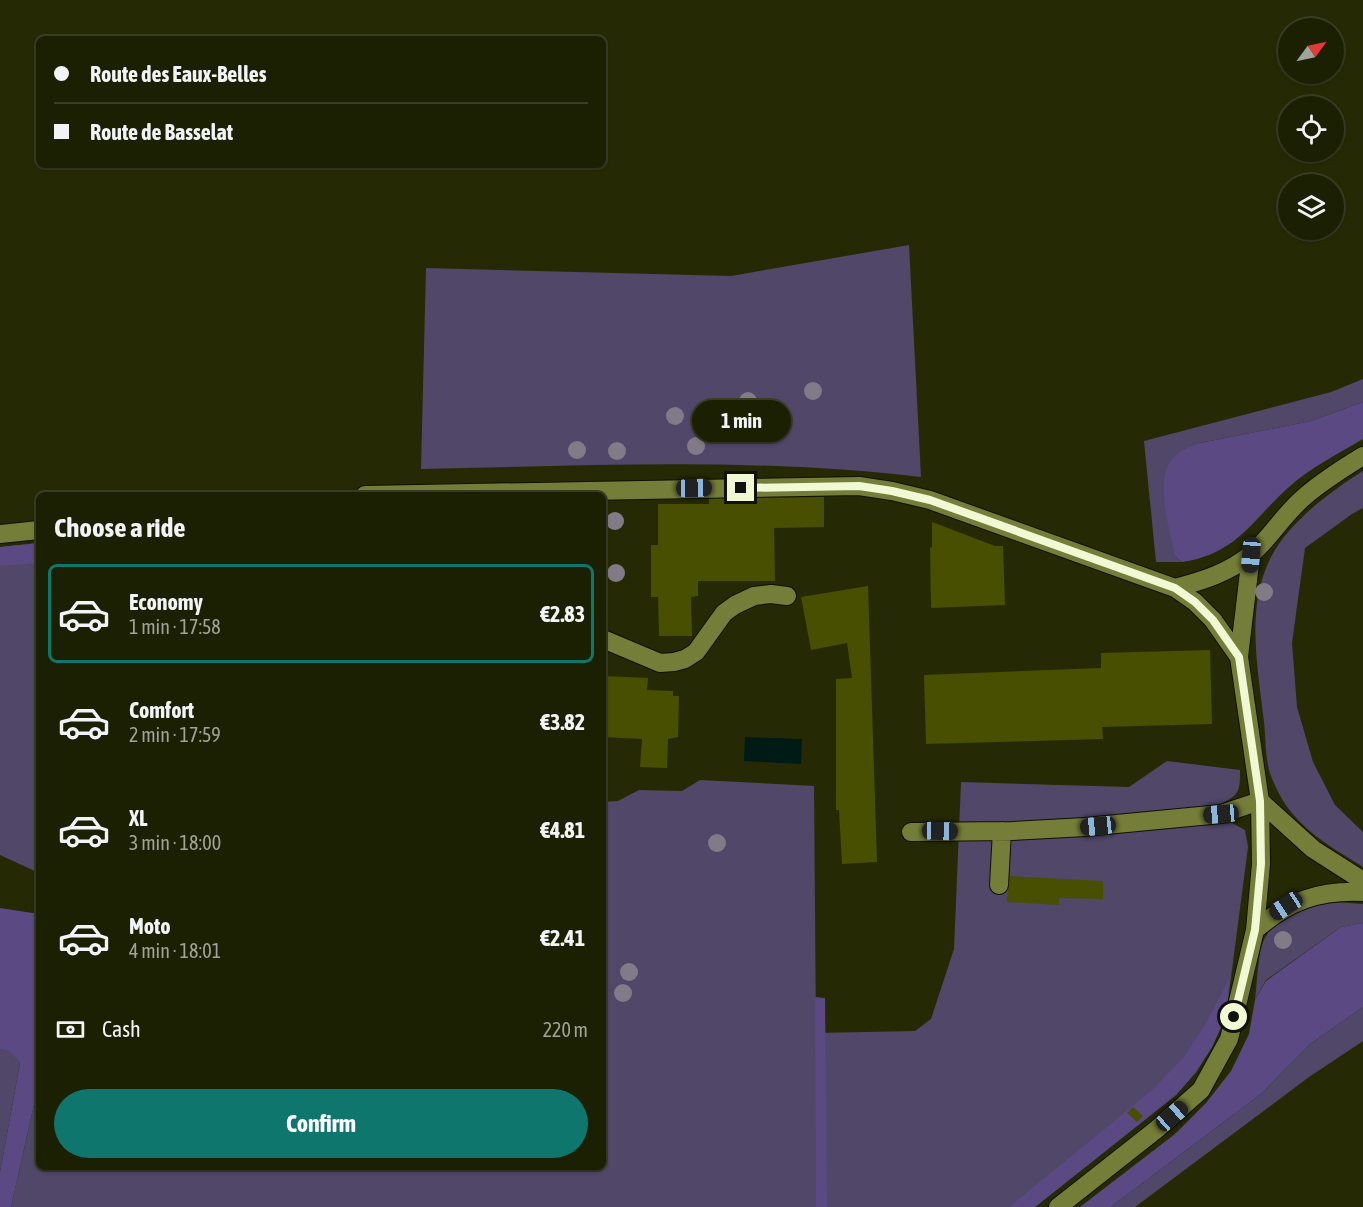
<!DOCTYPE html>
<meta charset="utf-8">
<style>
body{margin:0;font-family:"Asap Condensed",sans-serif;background:#25280d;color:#f1f3f6;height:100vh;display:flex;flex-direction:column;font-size:22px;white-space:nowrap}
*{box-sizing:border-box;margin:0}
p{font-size:20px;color:#a0a39a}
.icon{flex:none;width:33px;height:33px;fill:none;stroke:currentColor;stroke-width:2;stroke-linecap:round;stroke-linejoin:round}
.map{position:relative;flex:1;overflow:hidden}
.sheet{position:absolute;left:36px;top:492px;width:570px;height:678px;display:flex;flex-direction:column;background:#1c2003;border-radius:9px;box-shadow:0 2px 4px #0004,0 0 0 2px #3a3e25}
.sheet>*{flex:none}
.top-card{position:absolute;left:36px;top:36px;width:570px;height:132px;border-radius:9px;box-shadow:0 2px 4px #0004,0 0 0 2px #3a3e25;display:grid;align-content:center;height:132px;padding:0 18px;background:#1c2003}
.needle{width:39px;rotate:57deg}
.tools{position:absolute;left:1278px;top:18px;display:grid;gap:12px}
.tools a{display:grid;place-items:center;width:66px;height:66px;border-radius:50%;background:#1c2003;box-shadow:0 2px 4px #0004,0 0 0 2px #3a3e25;font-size:30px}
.end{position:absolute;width:27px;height:27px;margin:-14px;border:8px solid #f1f8d4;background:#111;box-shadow:0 0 0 3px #111}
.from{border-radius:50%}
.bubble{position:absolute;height:42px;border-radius:21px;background:#1c2003;box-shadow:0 2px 4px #0004,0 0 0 2px #3a3e25;font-size:20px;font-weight:700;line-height:42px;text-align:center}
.car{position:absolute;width:18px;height:36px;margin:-18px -9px;border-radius:8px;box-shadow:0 0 4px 2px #0007;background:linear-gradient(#222 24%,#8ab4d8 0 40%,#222 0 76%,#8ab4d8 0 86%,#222 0)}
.top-card b{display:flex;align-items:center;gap:21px;height:57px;font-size:22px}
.top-card b+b{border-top:2px solid #3a3e25}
.top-card i{width:15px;height:15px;background:#f1f3f6}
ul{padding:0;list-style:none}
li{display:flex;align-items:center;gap:18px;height:99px;margin:0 12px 9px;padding:0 6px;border:3px solid transparent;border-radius:9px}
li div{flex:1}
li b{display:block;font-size:22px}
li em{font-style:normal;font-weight:700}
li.on{border-color:#0f766e}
li>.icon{width:54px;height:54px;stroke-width:1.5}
h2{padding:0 18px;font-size:27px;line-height:72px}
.pay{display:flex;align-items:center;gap:15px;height:66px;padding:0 18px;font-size:22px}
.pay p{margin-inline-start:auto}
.button{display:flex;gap:12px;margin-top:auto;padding:12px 18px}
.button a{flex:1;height:69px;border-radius:36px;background:#0f766e;color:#fff;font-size:24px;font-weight:700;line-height:69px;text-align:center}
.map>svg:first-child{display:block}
.green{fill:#504769}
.forest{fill:#5a4983}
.water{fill:#001b15}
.building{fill:#484f00}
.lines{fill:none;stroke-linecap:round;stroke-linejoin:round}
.minor-casing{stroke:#0f1100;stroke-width:20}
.minor{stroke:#757e38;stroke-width:18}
.tree{fill:#807b87}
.route{stroke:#f1f8d4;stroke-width:8}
</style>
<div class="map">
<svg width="1363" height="1207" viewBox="0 0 1363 1207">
<rect width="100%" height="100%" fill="#262a04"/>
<!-- green -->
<path class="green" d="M 909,245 L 921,477 C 756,457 587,466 421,469 L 426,268 L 731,276 Z
M 1363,379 L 1363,402 L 1311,421 L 1200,443 L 1175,556 L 1182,562 L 1156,562 L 1144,441 L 1331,392 Z
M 1363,471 L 1363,508 L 1352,514 L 1305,548 L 1292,643 L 1297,707 L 1313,762 L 1335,805 L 1363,832 L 1363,867 C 1338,851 1310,836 1291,812 C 1283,802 1276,789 1271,776 C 1265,760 1266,739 1264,722 C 1258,668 1245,608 1271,557 C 1289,522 1331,491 1363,471 Z
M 39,543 L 39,873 L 0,855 L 0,547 Z
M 1167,761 L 1240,770 C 1240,791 1240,794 1221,804 L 1222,824 L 1232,823 L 1245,830 L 1248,847 L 1226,1016 L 1212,1047 L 1196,1072 L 1176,1095 L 1035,1207 L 11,1207 L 39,1082 L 39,1167 L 603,1167 L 603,802 L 618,801 L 639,790 L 682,791 L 700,780 L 814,786 L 816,1033 L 915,1031 L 931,1019 L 954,949 L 961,782 L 1129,787 Z
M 1335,902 L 1363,904 L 1363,923 L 1341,927 L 1266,980 L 1255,1000 C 1257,986 1258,951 1264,940 C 1277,913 1309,906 1335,902 Z
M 1363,1007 L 1363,1041 L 1309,1077 L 1135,1207 L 1111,1207 L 1262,1093 L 1310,1044 Z
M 0,1049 L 9,1050 L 20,1063 L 0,1172 Z"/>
<!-- forest -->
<path class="forest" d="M 1363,402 L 1363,439 C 1338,454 1311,467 1289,487 C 1252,520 1237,554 1182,562 L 1175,556 C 1170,530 1154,482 1172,459 C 1178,451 1190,447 1200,443 L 1311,421 Z
M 39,543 L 39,563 L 0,566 L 0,547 Z
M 0,908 L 39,914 L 39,1082 L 11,1207 L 0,1207 L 0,1172 L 20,1063 L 9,1051 L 0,1049 Z
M 1363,923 L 1363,1007 L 1310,1044 L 1262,1093 L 1111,1207 L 1080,1207 L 1175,1134 L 1206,1103 L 1231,1071 L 1249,1034 L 1255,1000 L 1266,981 L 1341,927 Z
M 1229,979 L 1226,1016 L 1212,1047 L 1196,1072 L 1176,1095 L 1035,1207 L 1009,1207 L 1151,1091 L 1184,1057 L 1206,1023 Z
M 815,997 L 825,998 L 827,1207 L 816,1207 Z"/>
<!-- water -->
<path class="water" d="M 745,737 L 802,739 L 801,764 L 744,761 Z"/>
<!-- building -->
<path class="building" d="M 824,497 L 824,527 L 774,528 L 775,581 L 698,581 L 698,596 L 691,597 L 692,636 L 659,636 L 658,597 L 651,597 L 651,545 L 658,545 L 658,504 L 709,504 L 709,498 Z
M 932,522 L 995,546 L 1003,546 L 1005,605 L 931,608 L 930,547 L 932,548 Z
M 868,586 L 877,862 L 842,864 L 839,810 L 836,810 L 836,679 L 852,678 L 847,643 L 811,650 L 801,597 Z
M 1210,650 L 1212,724 L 1102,727 L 1103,739 L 926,744 L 924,675 L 1101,668 L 1101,653 Z
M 603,676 L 648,678 L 647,690 L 673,691 L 673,696 L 679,696 L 678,737 L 668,739 L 667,768 L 640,767 L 642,739 L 603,737 Z
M 1008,876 L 1103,881 L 1103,899 L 1059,898 L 1059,905 L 1007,902 Z
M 1133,1107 L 1143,1116 L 1137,1122 L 1127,1113 Z"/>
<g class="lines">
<!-- minor casing -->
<g class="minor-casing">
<path id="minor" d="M 365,495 L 859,486 L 892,491 L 930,500 L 1175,588 C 1202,581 1228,573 1250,555 C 1270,539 1283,515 1303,498 C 1321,482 1342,469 1363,456
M 0,534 L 39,530
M 603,639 L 660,663 L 674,662 L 685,659 L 696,652 L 724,613 L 735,605 L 754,596 L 771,594 L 787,596
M 1239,657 L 1251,555
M 1260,801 L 1313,849 L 1363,881
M 911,832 L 1012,831 L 1085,827 L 1221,814 L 1260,801
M 999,885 L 1002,831
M 1255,930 C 1289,901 1318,890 1363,892
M 1058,1207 L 1157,1129 L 1201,1090 L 1229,1039 L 1255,930 L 1261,864 L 1260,801 L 1239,657 L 1213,620 L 1195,602 L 1175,588"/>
</g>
<!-- minor -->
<use href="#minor" class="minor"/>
</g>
<!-- trees -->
<g class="tree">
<circle cx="813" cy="391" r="9"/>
<circle cx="748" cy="401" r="9"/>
<circle cx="675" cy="416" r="9"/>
<circle cx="696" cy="446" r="9"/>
<circle cx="577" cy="450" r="9"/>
<circle cx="617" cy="451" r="9"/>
<circle cx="615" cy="521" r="9"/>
<circle cx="616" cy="573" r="9"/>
<circle cx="1264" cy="592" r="9"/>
<circle cx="717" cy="843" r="9"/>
<circle cx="1283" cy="940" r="9"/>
<circle cx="629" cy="972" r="9"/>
<circle cx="623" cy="993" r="9"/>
</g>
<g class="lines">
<!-- route -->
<path class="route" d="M 741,488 L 859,486 L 892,491 L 930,500 L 1175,588 L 1195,602 L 1213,620 L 1239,657 L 1260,801 L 1261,864 L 1255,930 L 1234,1017"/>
</g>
</svg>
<div class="tools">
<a><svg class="needle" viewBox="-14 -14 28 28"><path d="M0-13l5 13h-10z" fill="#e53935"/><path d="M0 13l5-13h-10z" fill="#a0a39a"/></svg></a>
<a><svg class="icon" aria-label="locate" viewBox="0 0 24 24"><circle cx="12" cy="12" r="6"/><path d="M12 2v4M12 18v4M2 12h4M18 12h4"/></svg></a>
<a><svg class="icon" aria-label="layers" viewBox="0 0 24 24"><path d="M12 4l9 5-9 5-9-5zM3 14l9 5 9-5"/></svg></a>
</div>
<i class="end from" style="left:1234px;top:1017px"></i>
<i class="end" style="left:741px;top:488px"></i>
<div class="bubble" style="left:692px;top:400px;width:99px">1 min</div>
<i class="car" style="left:694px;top:488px;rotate:89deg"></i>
<i class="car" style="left:1251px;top:555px;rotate:185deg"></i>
<i class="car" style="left:1221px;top:814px;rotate:265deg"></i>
<i class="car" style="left:1098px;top:826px;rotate:264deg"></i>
<i class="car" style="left:940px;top:831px;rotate:91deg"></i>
<i class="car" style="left:1286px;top:906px;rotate:237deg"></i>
<i class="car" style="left:1172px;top:1116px;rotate:49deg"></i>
<div class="top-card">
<b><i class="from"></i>Route des Eaux-Belles</b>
<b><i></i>Route de Basselat</b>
</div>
<section class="sheet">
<h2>Choose a ride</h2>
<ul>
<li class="on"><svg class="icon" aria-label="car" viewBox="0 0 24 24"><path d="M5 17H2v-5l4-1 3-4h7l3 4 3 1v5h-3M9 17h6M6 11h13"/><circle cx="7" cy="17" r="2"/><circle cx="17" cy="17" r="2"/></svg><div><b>Economy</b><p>1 min · 17:58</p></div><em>€2.83</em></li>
<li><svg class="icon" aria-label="car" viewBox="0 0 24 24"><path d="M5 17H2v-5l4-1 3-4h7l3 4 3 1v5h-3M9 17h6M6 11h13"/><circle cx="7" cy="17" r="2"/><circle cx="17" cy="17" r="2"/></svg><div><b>Comfort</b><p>2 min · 17:59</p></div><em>€3.82</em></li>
<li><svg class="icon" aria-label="car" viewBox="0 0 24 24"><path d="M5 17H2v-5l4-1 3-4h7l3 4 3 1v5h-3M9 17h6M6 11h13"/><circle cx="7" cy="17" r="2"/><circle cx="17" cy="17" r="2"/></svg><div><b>XL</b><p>3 min · 18:00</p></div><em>€4.81</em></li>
<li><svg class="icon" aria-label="car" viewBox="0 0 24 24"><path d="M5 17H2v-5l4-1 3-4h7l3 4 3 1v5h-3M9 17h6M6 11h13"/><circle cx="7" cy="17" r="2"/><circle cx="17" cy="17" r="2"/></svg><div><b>Moto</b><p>4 min · 18:01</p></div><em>€2.41</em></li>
</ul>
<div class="pay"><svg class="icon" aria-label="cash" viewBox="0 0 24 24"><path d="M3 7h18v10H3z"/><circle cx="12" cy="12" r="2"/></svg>Cash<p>220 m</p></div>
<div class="button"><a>Confirm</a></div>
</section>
</div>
